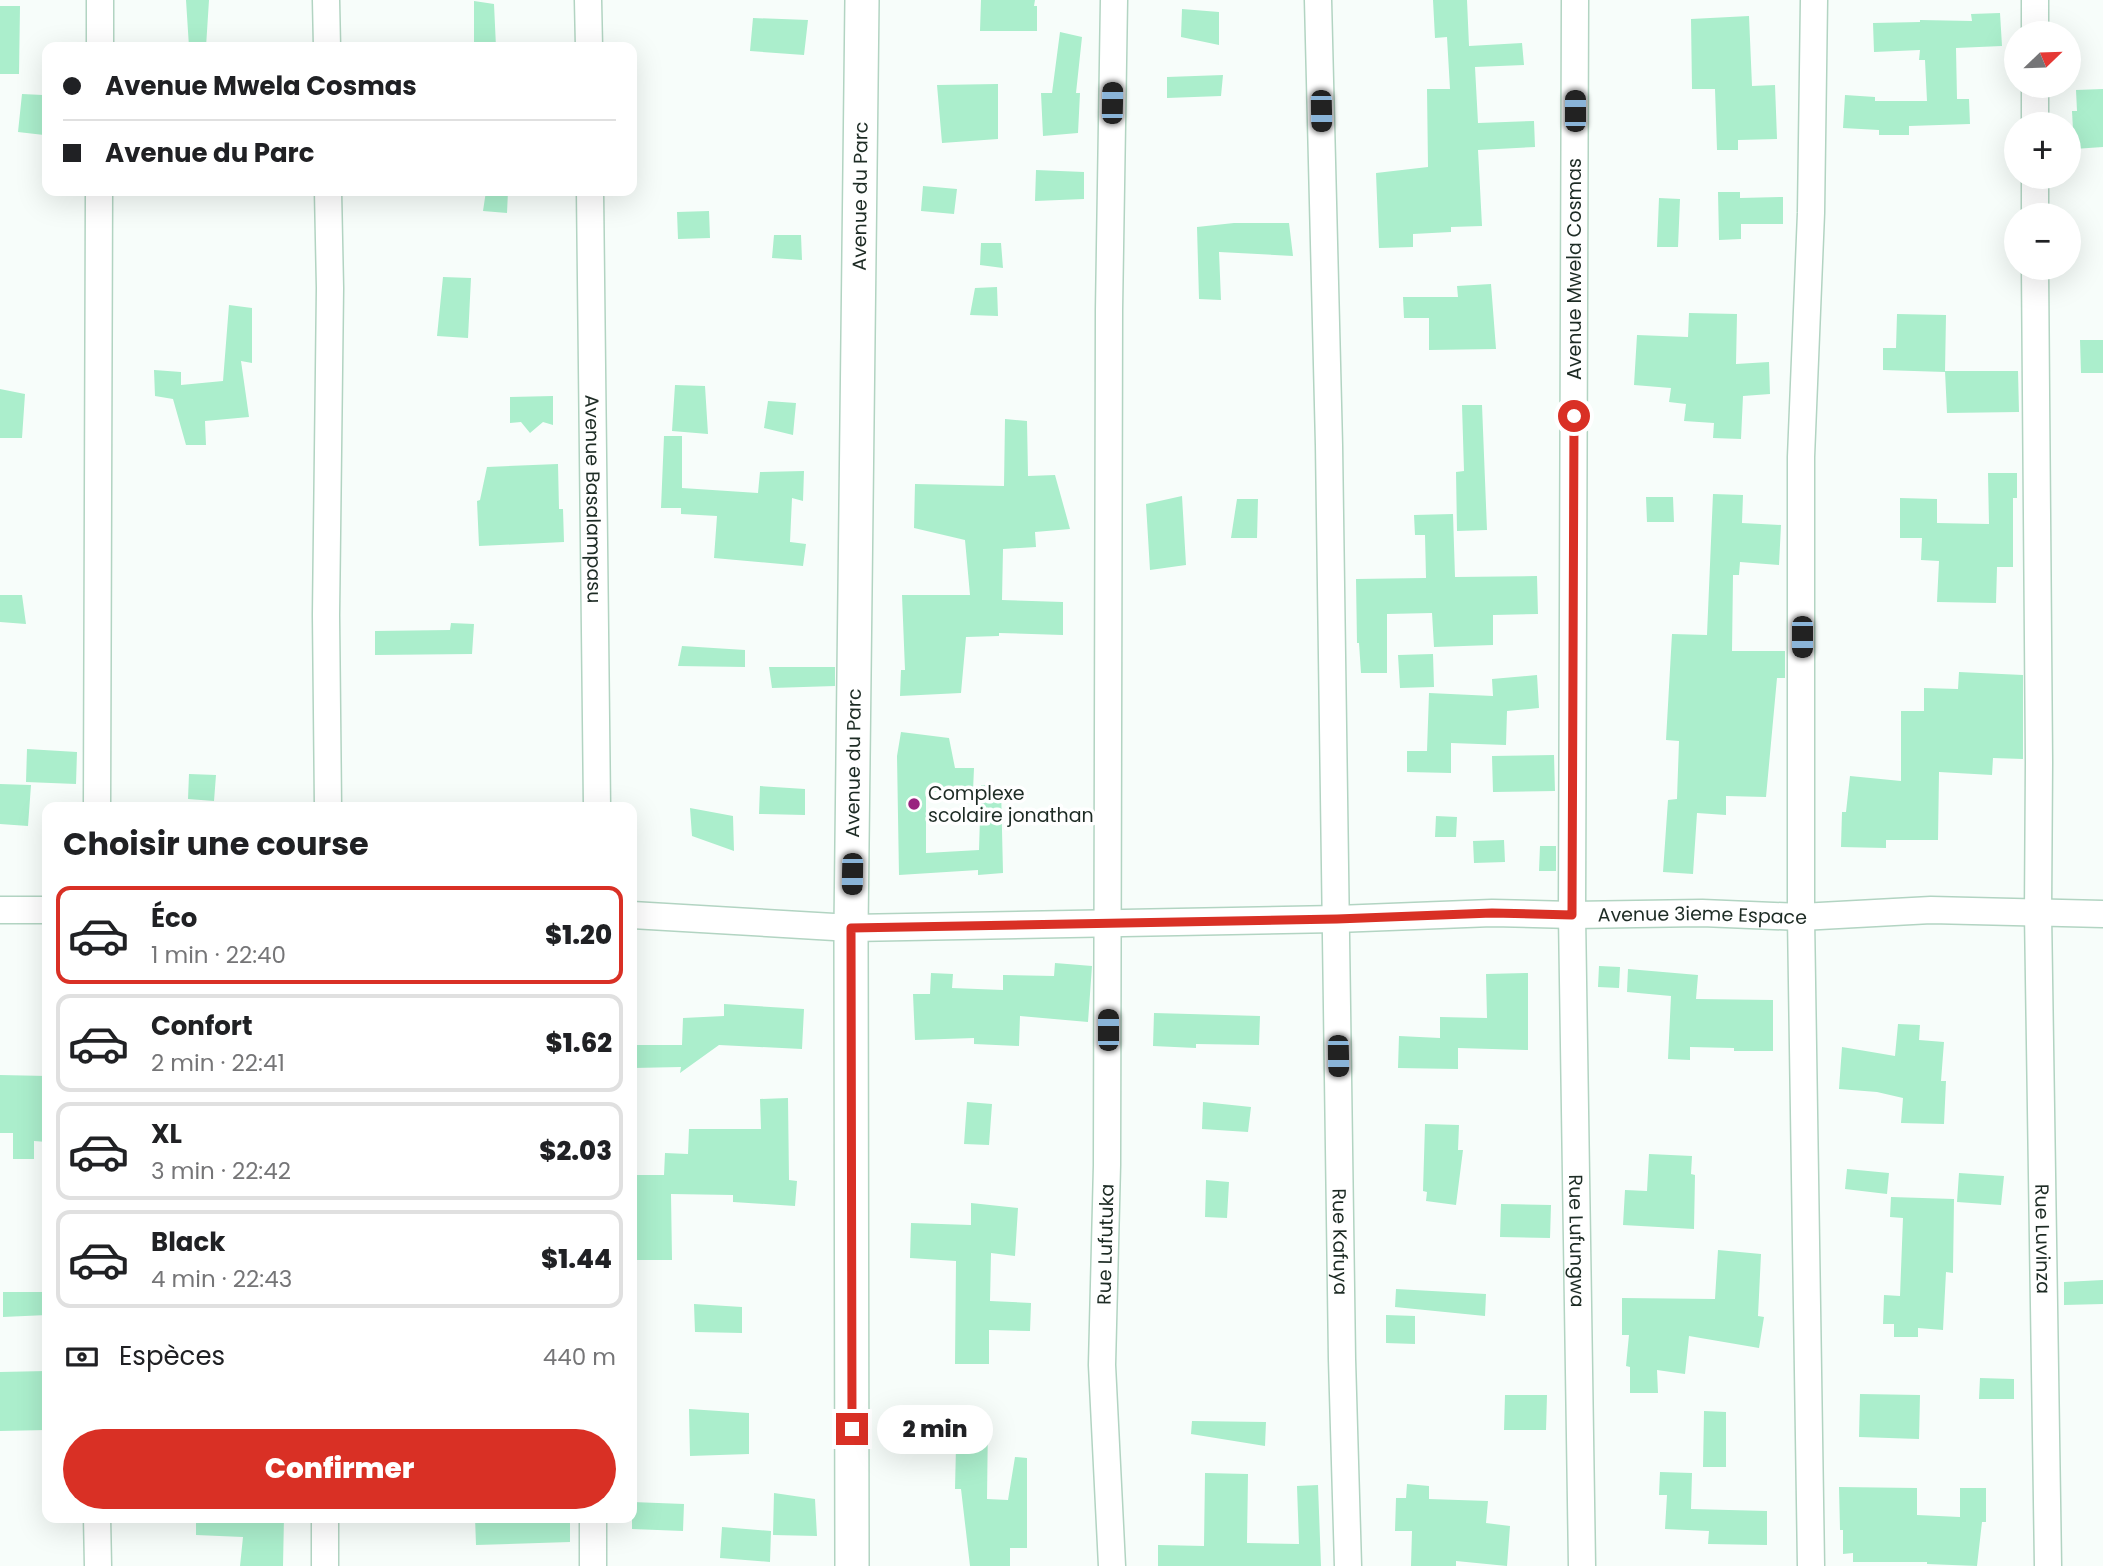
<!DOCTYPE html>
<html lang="fr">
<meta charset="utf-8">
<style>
body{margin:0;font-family:Poppins,sans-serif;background:#f6f6f6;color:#202124;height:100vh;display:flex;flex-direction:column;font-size:26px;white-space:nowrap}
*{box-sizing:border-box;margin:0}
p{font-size:23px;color:#757577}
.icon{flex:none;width:38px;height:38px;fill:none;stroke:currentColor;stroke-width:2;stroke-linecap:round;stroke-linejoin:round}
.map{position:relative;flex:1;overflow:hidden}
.side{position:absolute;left:42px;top:802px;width:595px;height:721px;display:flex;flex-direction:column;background:#fff;border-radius:14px;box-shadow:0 7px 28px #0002}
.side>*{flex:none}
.top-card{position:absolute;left:42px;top:42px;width:595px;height:154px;border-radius:14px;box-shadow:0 7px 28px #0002;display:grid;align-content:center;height:154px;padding:0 21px;background:#fff}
.needle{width:46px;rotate:67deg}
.fabs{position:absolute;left:2004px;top:21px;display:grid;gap:14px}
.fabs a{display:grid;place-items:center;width:77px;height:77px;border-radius:50%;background:#fff;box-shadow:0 7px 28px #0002;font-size:35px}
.end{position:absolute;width:32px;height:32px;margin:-16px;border:9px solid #d93025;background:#fff;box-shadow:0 0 0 4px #fff}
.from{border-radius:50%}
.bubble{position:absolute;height:49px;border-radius:24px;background:#fff;box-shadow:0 7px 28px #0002;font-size:23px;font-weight:800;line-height:49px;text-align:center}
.car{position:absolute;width:21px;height:42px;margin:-21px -10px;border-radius:9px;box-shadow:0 0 5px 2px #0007;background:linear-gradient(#222 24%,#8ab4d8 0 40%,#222 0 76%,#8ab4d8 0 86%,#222 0)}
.top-card b{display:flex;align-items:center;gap:24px;height:66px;font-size:26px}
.top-card b+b{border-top:2px solid #e0e0e0}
.top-card i{width:18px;height:18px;background:#202124}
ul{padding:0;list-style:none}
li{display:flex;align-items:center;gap:21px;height:98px;margin:0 14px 10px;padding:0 7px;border:4px solid #e0e0e0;border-radius:14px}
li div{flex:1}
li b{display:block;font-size:26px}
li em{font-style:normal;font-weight:800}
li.on{border-color:#d93025}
li>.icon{width:63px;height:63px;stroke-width:1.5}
h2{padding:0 21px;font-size:32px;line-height:84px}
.pay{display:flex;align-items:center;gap:18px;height:77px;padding:0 21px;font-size:26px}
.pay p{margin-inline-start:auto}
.cta{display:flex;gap:14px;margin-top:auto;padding:14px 21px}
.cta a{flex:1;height:80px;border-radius:42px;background:#d93025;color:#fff;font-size:28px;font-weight:800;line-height:80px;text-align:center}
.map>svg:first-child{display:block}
.building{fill:#abeecc}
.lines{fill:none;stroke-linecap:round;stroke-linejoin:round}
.minor-casing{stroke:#b2d4c2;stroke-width:29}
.tertiary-casing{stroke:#b2d4c2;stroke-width:36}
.minor{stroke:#fff;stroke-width:26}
.tertiary{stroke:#fff;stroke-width:33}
.route{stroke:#d93025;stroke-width:9}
.poi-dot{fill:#99247f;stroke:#fff;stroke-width:2.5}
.labels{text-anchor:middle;stroke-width:7;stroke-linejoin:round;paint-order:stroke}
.street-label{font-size:19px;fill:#1d2b24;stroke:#fff}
.poi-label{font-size:19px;fill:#1d2b24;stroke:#fff;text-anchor:start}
</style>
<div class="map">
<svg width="2103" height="1566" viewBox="0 0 2103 1566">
<rect width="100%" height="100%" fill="#f7fdfa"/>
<!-- building -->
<path class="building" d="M 186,0 L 209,0 L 206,47 L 189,47 Z
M 981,0 L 1035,0 L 1034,6 L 1037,6 L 1037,31 L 980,31 Z
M 1433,0 L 1467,0 L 1469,46 L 1522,43 L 1524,65 L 1475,67 L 1478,123 L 1534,121 L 1535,147 L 1478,150 L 1482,226 L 1451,227 L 1451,232 L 1413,234 L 1413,247 L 1379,248 L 1376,173 L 1428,167 L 1427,89 L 1450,89 L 1447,37 L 1435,38 Z
M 474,1 L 494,4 L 496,47 L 474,47 Z
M 0,6 L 20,6 L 19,74 L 0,74 Z
M 1182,9 L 1219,12 L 1219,45 L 1181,37 Z
M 2000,13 L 2002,46 L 1956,48 L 1957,99 L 1969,99 L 1970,124 L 1909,126 L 1909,135 L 1879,135 L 1879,130 L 1843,128 L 1845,95 L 1875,97 L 1875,101 L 1927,101 L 1925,60 L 1919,60 L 1920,50 L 1874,52 L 1873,23 L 1920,22 L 1920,20 L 1972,21 L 1971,14 Z
M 1749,16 L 1752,86 L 1775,85 L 1777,139 L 1738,140 L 1738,150 L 1717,150 L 1715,89 L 1692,89 L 1691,19 Z
M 753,18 L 808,20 L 804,55 L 750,51 Z
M 1060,32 L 1082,37 L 1076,93 L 1080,93 L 1078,133 L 1043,136 L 1041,93 L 1052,93 Z
M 1223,75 L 1221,96 L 1167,98 L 1167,77 Z
M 998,84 L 998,139 L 942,143 L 937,85 Z
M 2103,89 L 2103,147 L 2074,149 L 2072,111 L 2077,111 L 2076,90 Z
M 22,94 L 43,95 L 44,135 L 18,132 Z
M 1036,170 L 1084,172 L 1084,199 L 1035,201 Z
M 923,186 L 957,189 L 954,214 L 921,211 Z
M 486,191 L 508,191 L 507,213 L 483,211 Z
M 1718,192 L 1740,192 L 1740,198 L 1783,197 L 1783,224 L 1741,224 L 1741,239 L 1719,240 Z
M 1659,198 L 1680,199 L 1678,247 L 1657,247 Z
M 709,211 L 710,238 L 678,239 L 677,212 Z
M 1234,223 L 1289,223 L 1293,256 L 1219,252 L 1221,300 L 1199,299 L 1197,227 Z
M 774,235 L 801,235 L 802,260 L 772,258 Z
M 981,243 L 1001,243 L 1003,268 L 980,265 Z
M 443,277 L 471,278 L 468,338 L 437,336 Z
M 1491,284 L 1496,349 L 1429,350 L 1429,318 L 1404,318 L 1403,297 L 1458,297 L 1457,286 Z
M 997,287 L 998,316 L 970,315 L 975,288 Z
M 229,305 L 252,308 L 252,363 L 241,361 L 249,417 L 205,421 L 206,445 L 186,445 L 173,399 L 155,396 L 154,370 L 181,372 L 181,385 L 223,381 Z
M 1689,313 L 1737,314 L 1736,364 L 1769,362 L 1770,394 L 1743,396 L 1741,439 L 1713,438 L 1714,423 L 1684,421 L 1686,404 L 1669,402 L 1671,388 L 1634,385 L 1637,335 L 1688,337 Z
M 1897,314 L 1946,315 L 1945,372 L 1883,370 L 1883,348 L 1896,348 Z
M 2080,340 L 2103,340 L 2103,373 L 2081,373 Z
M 1945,371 L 2018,371 L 2019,412 L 1947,413 Z
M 675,385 L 705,386 L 708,434 L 672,431 Z
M 0,389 L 25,394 L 22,438 L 0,438 Z
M 553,396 L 553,425 L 543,422 L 530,433 L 521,422 L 510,423 L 510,397 Z
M 768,401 L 796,403 L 793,435 L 764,428 Z
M 1462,405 L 1482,405 L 1487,530 L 1457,531 L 1456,472 L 1464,471 Z
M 1005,419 L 1027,421 L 1028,476 L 1055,475 L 1070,529 L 1035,532 L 1036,547 L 1003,549 L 1002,600 L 1063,602 L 1063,635 L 999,633 L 999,636 L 966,637 L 961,693 L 900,696 L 901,670 L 905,670 L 902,595 L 970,595 L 965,540 L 914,528 L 915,484 L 1004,486 Z
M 664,436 L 682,436 L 682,488 L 758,493 L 760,472 L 804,471 L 803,501 L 792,498 L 790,542 L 806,544 L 803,566 L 714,558 L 717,516 L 681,514 L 681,508 L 661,508 Z
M 558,464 L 559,509 L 563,509 L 564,542 L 479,546 L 477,501 L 480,500 L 487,467 Z
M 1988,473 L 2017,473 L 2017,498 L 2013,498 L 2013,567 L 1997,567 L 1996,603 L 1937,602 L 1939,561 L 1921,560 L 1922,538 L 1900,538 L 1900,498 L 1937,499 L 1937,523 L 1989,524 Z
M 1713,494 L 1743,495 L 1742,523 L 1781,525 L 1779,565 L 1740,562 L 1739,575 L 1733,575 L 1732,651 L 1785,651 L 1785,678 L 1777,678 L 1766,797 L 1726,796 L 1726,815 L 1697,813 L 1693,874 L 1663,872 L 1668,800 L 1677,799 L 1679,741 L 1666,740 L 1672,634 L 1707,635 Z
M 1182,496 L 1186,565 L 1150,570 L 1146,504 Z
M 1646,497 L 1673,497 L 1674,522 L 1647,522 Z
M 1237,499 L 1258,499 L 1257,538 L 1231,538 Z
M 1453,514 L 1455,577 L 1537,576 L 1538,614 L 1493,615 L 1493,645 L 1434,647 L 1432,613 L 1387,614 L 1387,673 L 1361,673 L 1359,643 L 1357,643 L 1356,579 L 1426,578 L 1425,535 L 1415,535 L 1414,515 Z
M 0,595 L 22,595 L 26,624 L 0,622 Z
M 451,623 L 474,624 L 472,654 L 375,655 L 375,631 L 450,630 Z
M 682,646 L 745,650 L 745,667 L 678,666 Z
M 1433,654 L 1434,687 L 1400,688 L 1398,655 Z
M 769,667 L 835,667 L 835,686 L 772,688 Z
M 1959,672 L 2023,675 L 2023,759 L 1993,758 L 1992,775 L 1939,772 L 1938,840 L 1886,840 L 1886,848 L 1841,847 L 1842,812 L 1846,812 L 1850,776 L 1901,781 L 1901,711 L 1924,711 L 1924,688 L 1958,689 Z
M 1537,675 L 1539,708 L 1507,711 L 1506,745 L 1451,743 L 1451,773 L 1407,772 L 1407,751 L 1427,751 L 1429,693 L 1493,696 L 1492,679 Z
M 901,732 L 949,738 L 955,768 L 974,768 L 973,791 L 926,792 L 926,853 L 979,850 L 981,785 L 1001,787 L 1003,873 L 978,875 L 978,870 L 899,875 L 897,756 Z
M 27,749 L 77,752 L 76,784 L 26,782 Z
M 1554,755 L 1555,791 L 1493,792 L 1492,756 Z
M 189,774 L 216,775 L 214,801 L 188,799 Z
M 0,784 L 31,785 L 28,826 L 0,824 Z
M 760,786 L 805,789 L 805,815 L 759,814 Z
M 690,808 L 733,816 L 734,851 L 692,836 Z
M 1436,816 L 1457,817 L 1456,837 L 1435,837 Z
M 1504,840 L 1505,862 L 1474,863 L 1473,841 Z
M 1540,846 L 1556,846 L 1556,871 L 1539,871 Z
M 1055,963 L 1092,966 L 1088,1022 L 1020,1016 L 1019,1046 L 974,1044 L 974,1038 L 915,1040 L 913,994 L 930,994 L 931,973 L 953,974 L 952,988 L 1003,990 L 1003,975 L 1054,976 Z
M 1599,966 L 1620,967 L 1619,988 L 1598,987 Z
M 1628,969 L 1698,975 L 1696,999 L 1773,1000 L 1773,1051 L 1734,1051 L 1734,1048 L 1690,1047 L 1690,1060 L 1668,1059 L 1671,996 L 1627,992 Z
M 1528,973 L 1528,1050 L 1458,1048 L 1458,1069 L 1398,1068 L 1399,1036 L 1440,1038 L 1440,1017 L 1487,1018 L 1486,974 Z
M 724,1004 L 804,1009 L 802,1049 L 719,1045 L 680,1073 L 681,1067 L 633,1068 L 632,1045 L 682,1045 L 683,1018 L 724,1016 Z
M 1154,1013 L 1260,1016 L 1259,1045 L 1196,1044 L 1196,1048 L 1153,1046 Z
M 1898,1024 L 1920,1025 L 1919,1040 L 1944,1042 L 1941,1081 L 1946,1081 L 1944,1124 L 1901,1123 L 1903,1098 L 1877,1092 L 1839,1089 L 1842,1047 L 1895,1056 Z
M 0,1075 L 47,1076 L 47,1142 L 34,1141 L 34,1159 L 13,1159 L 13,1133 L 0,1133 Z
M 788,1098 L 789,1180 L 797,1181 L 795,1206 L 733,1202 L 733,1195 L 671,1194 L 672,1260 L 633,1260 L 633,1175 L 664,1175 L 665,1153 L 688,1154 L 689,1129 L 761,1129 L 760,1099 Z
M 967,1102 L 992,1104 L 989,1145 L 964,1144 Z
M 1203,1102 L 1251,1107 L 1248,1132 L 1202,1129 Z
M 1425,1124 L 1459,1125 L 1458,1150 L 1463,1150 L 1456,1205 L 1426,1201 L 1427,1192 L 1423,1191 Z
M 1649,1154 L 1692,1156 L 1691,1174 L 1695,1175 L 1694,1229 L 1623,1225 L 1625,1190 L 1647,1191 Z
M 1847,1169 L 1889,1173 L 1887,1194 L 1845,1189 Z
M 1959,1173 L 2004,1176 L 2001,1205 L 1957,1202 Z
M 1206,1180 L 1229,1182 L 1227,1218 L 1205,1217 Z
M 1891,1197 L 1954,1199 L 1953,1273 L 1946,1272 L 1943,1330 L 1918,1328 L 1918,1337 L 1894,1337 L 1894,1324 L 1883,1324 L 1884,1295 L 1900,1296 L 1903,1218 L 1890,1217 Z
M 971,1203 L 1018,1208 L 1015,1256 L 991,1253 L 990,1301 L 1031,1303 L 1030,1331 L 989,1330 L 989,1364 L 955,1364 L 956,1261 L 910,1258 L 911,1223 L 971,1225 Z
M 1501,1204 L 1551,1205 L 1550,1238 L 1500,1237 Z
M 1718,1250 L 1761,1254 L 1758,1316 L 1764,1317 L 1759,1348 L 1689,1336 L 1685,1374 L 1657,1370 L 1658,1393 L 1630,1393 L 1630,1367 L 1626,1366 L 1629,1335 L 1622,1335 L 1622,1298 L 1715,1299 Z
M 2103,1280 L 2103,1304 L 2064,1305 L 2064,1282 Z
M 1396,1289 L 1486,1294 L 1485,1316 L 1395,1307 Z
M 3,1292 L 47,1292 L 47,1315 L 3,1317 Z
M 694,1304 L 742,1307 L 742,1333 L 695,1332 Z
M 1386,1315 L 1415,1316 L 1415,1344 L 1386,1343 Z
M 47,1371 L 47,1430 L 0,1431 L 0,1372 Z
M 1980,1378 L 2014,1379 L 2014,1399 L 1979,1399 Z
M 1860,1394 L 1920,1395 L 1919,1439 L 1859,1437 Z
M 1505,1395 L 1547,1395 L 1546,1430 L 1504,1430 Z
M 689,1409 L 749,1413 L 749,1454 L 690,1456 Z
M 1704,1411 L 1726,1412 L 1726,1467 L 1703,1467 Z
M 965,1419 L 988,1420 L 987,1499 L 1008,1500 L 1015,1457 L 1027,1458 L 1027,1548 L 1010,1548 L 1010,1566 L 970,1566 L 961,1489 L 955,1489 L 956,1446 L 964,1446 Z
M 1192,1421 L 1266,1422 L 1265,1446 L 1191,1434 Z
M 1660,1472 L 1692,1473 L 1691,1509 L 1767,1511 L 1767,1545 L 1708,1544 L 1709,1531 L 1665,1529 L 1667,1495 L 1659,1495 Z
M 1205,1473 L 1248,1474 L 1247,1543 L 1299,1544 L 1297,1486 L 1318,1485 L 1321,1566 L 1158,1566 L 1158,1545 L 1204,1546 Z
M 1407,1484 L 1429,1486 L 1429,1499 L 1488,1501 L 1486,1523 L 1510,1526 L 1507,1566 L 1456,1561 L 1456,1566 L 1411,1566 L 1412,1531 L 1395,1531 L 1396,1498 L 1406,1498 Z
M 1839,1487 L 1917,1488 L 1917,1515 L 1960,1517 L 1960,1488 L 1986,1488 L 1986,1522 L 1982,1522 L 1977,1566 L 1927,1564 L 1927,1562 L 1853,1562 L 1853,1553 L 1843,1554 L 1843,1530 L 1840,1530 Z
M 774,1493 L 815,1499 L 817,1536 L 773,1535 Z
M 632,1502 L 684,1504 L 683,1531 L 632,1529 Z
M 196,1517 L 284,1517 L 283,1566 L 240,1566 L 243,1537 L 196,1535 Z
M 475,1517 L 570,1517 L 570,1542 L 476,1545 Z
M 722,1527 L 771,1531 L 770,1562 L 720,1558 Z"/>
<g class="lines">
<!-- minor casing -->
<g class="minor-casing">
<g id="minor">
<path d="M 326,0 L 327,47"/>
<path d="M 588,0 L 589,47"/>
<path id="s1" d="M 1318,0 L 1329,445 L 1342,1359 L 1348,1566"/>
<path id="s2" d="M 1575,0 L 1572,915 L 1582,1566"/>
<path d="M 2035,0 L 2035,33"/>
<path d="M 100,47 L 100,0"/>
<path d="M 2035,86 L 2035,124"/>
<path d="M 2035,177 L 2035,215"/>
<path id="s3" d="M 590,191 L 597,807"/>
<path id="s4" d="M 2035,268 L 2039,762 L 2038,913 L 2048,1566"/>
<path d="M 97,807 L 99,191"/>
<path d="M 328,807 L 326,615 L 330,288 L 328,191"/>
<path d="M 0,910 L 47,910"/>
<path id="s5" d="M 632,915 L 851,928 L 1337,919 L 1492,913 L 1572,915 L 1702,913 L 1801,917 L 1931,910 L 2103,914"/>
<path d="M 97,1517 L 98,1566"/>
<path d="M 593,1517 L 593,1566"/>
<path d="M 325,1566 L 325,1517"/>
<path id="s6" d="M 1112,1566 L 1102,1365 L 1107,1165 L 1109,310 L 1114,0"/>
<path d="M 1811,1566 L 1801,917 L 1801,457 L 1811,213 L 1814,0"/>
</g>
</g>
<!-- tertiary casing -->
<g class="tertiary-casing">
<g id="tertiary">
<path id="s7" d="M 852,1566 L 851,928 L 862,0"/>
</g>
</g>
<!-- minor -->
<use href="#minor" class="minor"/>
<!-- tertiary -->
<use href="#tertiary" class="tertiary"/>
</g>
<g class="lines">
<!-- route -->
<path class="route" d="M 852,1429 L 851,928 L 1337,919 L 1492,913 L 1572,915 L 1574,416"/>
</g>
<!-- markers -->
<circle class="poi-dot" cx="914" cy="804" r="7"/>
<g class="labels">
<!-- street labels -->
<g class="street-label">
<text dy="7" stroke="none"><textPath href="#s7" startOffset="1370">Avenue du Parc</textPath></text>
<text transform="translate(1574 269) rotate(-90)" y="7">Avenue Mwela Cosmas</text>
<text dy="7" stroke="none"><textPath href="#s3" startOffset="308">Avenue Basalampasu</textPath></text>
<text dy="7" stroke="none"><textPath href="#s7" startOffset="803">Avenue du Parc</textPath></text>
<text dy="7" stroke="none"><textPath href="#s5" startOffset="1071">Avenue 3ieme Espace</textPath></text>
<text dy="7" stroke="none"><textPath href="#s4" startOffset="971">Rue Luvinza</textPath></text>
<text dy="7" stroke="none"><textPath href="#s2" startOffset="1241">Rue Lufungwa</textPath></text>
<text dy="7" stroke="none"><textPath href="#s1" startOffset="1242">Rue Kafuya</textPath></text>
<text dy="7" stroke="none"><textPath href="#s6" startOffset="322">Rue Lufutuka</textPath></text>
</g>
<!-- poi labels -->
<g class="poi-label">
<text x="928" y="800">Complexe<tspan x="928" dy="22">scolaire jonathan</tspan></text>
</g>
</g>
</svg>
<div class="fabs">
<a><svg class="needle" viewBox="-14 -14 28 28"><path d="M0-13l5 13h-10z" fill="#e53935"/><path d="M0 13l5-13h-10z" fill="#757577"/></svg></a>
<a>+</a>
<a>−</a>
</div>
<i class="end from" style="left:1574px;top:416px"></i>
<i class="end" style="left:852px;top:1429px"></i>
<div class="bubble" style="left:877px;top:1405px;width:116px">2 min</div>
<i class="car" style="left:1112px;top:103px;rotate:1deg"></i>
<i class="car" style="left:1321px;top:111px;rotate:179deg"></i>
<i class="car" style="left:1575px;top:111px;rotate:0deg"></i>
<i class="car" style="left:1802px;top:637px;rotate:180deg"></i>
<i class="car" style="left:852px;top:874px;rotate:181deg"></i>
<i class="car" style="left:1108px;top:1030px;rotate:0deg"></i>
<i class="car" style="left:1338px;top:1056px;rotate:179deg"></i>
<div class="top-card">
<b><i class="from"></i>Avenue Mwela Cosmas</b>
<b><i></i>Avenue du Parc</b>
</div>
<section class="side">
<h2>Choisir une course</h2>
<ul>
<li class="on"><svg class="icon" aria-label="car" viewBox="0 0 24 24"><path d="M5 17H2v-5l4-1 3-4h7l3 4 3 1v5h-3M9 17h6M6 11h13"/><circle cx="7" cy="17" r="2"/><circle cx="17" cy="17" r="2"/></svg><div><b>Éco</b><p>1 min · 22:40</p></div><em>$1.20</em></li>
<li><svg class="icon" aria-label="car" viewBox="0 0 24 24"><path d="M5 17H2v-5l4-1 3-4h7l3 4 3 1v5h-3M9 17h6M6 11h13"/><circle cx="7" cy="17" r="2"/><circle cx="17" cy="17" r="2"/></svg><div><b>Confort</b><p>2 min · 22:41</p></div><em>$1.62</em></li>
<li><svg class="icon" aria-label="car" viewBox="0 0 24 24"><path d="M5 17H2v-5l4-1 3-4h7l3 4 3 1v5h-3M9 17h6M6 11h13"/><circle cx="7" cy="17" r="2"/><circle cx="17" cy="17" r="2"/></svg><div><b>XL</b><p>3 min · 22:42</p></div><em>$2.03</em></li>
<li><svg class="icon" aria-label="car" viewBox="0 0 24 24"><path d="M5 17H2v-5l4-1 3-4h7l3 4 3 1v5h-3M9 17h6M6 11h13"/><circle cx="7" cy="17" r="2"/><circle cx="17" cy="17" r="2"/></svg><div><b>Black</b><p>4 min · 22:43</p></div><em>$1.44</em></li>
</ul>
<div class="pay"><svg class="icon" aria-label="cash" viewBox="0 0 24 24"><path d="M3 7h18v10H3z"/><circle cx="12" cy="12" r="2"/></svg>Espèces<p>440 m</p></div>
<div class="cta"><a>Confirmer</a></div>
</section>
</div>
